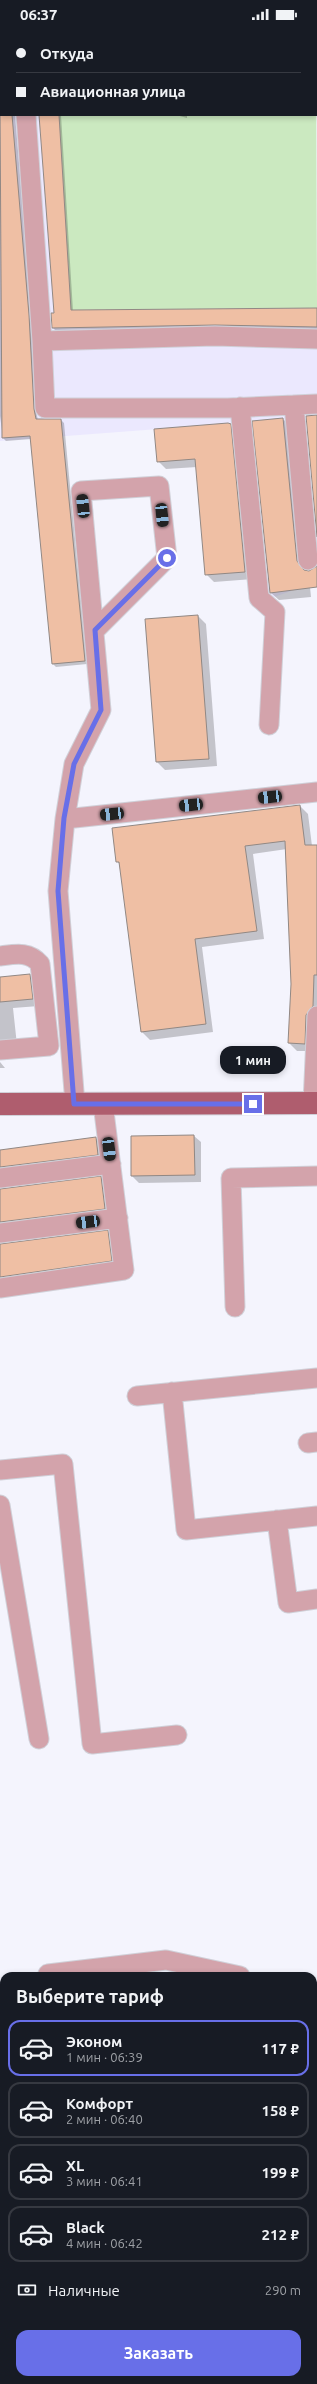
<!DOCTYPE html>
<html lang="ru">
<meta charset="utf-8">
<style>
body{margin:0;font-family:Ubuntu,sans-serif;background:#242831;color:#f1f3f6;height:100vh;display:flex;flex-direction:column;font-size:15px;white-space:nowrap}
*{box-sizing:border-box;margin:0}
p{font-size:13px;color:#9ea1a6}
.icon{flex:none;width:22px;height:22px;fill:none;stroke:currentColor;stroke-width:2;stroke-linecap:round;stroke-linejoin:round}
.map{position:relative;flex:1;overflow:hidden}
.drawer{position:absolute;left:0px;top:1944px;width:317px;height:412px;display:flex;flex-direction:column;background:#171b24;border-radius:12px 12px 0 0;box-shadow:0 2px 6px #0003}
.drawer>*{flex:none}
.hud{position:absolute;left:0px;top:0px;width:317px;height:88px;box-shadow:0 2px 6px #0003;display:grid;align-content:center;height:88px;padding:0 16px;background:#171b24}
.end{position:absolute;width:18px;height:18px;margin:-9px;border:5px solid #686fe8;background:#fff;box-shadow:0 0 0 2px #fff}
.from{border-radius:50%}
.bubble{position:absolute;height:28px;border-radius:12px;background:#171b24;box-shadow:0 2px 6px #0003;font-size:13px;font-weight:700;line-height:28px;text-align:center}
.car{position:absolute;width:12px;height:24px;margin:-12px -6px;border-radius:5px;box-shadow:0 0 3px 1px #0007;background:linear-gradient(#222 24%,#8ab4d8 0 40%,#222 0 76%,#8ab4d8 0 86%,#222 0)}
.hud b{display:flex;align-items:center;gap:14px;height:38px;font-size:15px}
.hud b+b{border-top:1px solid #363941}
.hud i{width:10px;height:10px;background:#f1f3f6}
ul{padding:0;list-style:none}
li{display:flex;align-items:center;gap:12px;height:56px;margin:0 8px 6px;padding:0 8px;border:2px solid #363941;border-radius:12px}
li div{flex:1}
li b{display:block;font-size:15px}
li em{font-style:normal;font-weight:700}
li.selected{border-color:#686fe8}
li>.icon{width:36px;height:36px;stroke-width:1.5}
h2{padding:0 16px;font-size:18px;line-height:48px}
.pay{display:flex;align-items:center;gap:10px;height:44px;padding:0 16px;font-size:15px}
.pay p{margin-inline-start:auto}
.action{display:flex;gap:8px;margin-top:auto;padding:8px 16px}
.action a{flex:1;height:46px;border-radius:12px;background:#686fe8;color:#fff;font-size:16px;font-weight:700;line-height:46px;text-align:center}
.status{display:flex;justify-content:space-between;align-items:center;height:28px;padding:0 20px;background:#171b24;direction:ltr}
.status svg{height:11px;fill:currentColor}
.map>svg:first-child{display:block}
.industrial{fill:#ebe8fe}
.green{fill:#cbe9c0}
.shadow{fill:#0003}
.building{fill:#efbfa4;stroke:#918884}
.lines{fill:none;stroke-linecap:round;stroke-linejoin:round}
.minor-casing{stroke:#d0d0d8;stroke-width:21}
.major-casing{stroke:#d0d0d8;stroke-width:24}
.minor{stroke:#d3a3ab;stroke-width:19}
.major{stroke:#af5d6e;stroke-width:22}
.route{stroke:#686fe8;stroke-width:5}
</style>
<div class="status"><b>06:37</b><svg viewBox="0 0 49 12"><path d="M0 12V9h3v3zM5 12V6h3v6zM10 12V3h3v9zM15 12V0h3v12zM26 1h20v11H26zM47 4h2v5h-2z"/></svg></div>
<div class="map">
<svg width="317" height="2356" viewBox="0 0 317 2356">
<rect width="100%" height="100%" fill="#f4f4fd"/>
<!-- industrial -->
<path class="industrial" d="M 0,0 L 54,0 L 1,1 L 1,87 L 59,87 L 71,282 L 317,280 L 317,554 L 254,576 L 238,395 L 0,413 Z"/>
<!-- green -->
<path class="green" d="M 54,0 L 186,0 L 54,1 Z
M 316,10 L 317,280 L 71,282 L 59,87 L 316,87 Z"/>
<!-- shadow -->
<path class="shadow" d="M 0,0 L 8,0 L 1,1 L 1,87 L 15,87 L 32,291 L 36,384 L 38,392 L 61,392 L 64,395 L 87,636 L 56,639 L 53,636 L 31,411 L 6,413 L 3,410 L 0,388 Z
M 34,0 L 56,0 L 56,1 L 34,1 Z
M 187,0 L 213,0 L 186,1 Z
M 296,0 L 317,0 L 317,13 L 316,1 Z
M 40,87 L 61,87 L 73,283 L 317,282 L 317,301 L 218,299 L 55,302 L 53,300 L 55,286 Z
M 176,87 L 187,87 L 187,90 Z
M 284,392 L 292,400 L 305,542 L 309,549 L 311,569 L 279,572 L 270,564 L 254,394 Z
M 230,397 L 238,405 L 253,551 L 214,554 L 206,546 L 197,439 L 166,441 L 158,433 Z
M 198,588 L 206,596 L 217,738 L 165,742 L 157,734 L 146,592 Z
M 300,778 L 308,786 L 312,818 L 317,818 L 317,991 L 312,1023 L 297,1023 L 289,1015 L 292,956 L 287,821 L 253,826 L 264,911 L 202,919 L 213,1004 L 150,1012 L 142,1004 L 120,837 L 117,833 Z
M 30,947 L 37,954 L 39,978 L 13,980 L 17,1017 L 0,1021 L 0,950 Z
M 0,1034 L 5,1040 L 0,1040 Z
M 194,1108 L 201,1114 L 201,1154 L 139,1155 L 132,1148 L 132,1109 Z
M 96,1110 L 98,1113 L 100,1129 L 0,1142 L 0,1123 Z
M 101,1149 L 103,1152 L 107,1183 L 0,1197 L 0,1161 Z
M 108,1203 L 110,1206 L 114,1235 L 0,1251 L 0,1216 Z
M 317,2237 L 317,2270 L 313,2272 L 313,2238 Z
M 147,2352 L 151,2356 L 125,2356 Z
M 172,2352 L 195,2352 L 198,2356 L 169,2356 L 168,2354 Z"/>
<!-- building -->
<path class="building" d="M 0,77 L 1,87 L 12,87 L 29,287 L 34,381 L 36,391 L 61,391 L 85,633 L 52,636 L 30,408 L 2,410 Z
M 39,87 L 59,87 L 71,282 L 317,280 L 317,299 L 215,297 L 52,300 L 51,285 L 54,285 Z
M 317,387 L 317,509 L 306,388 Z
M 283,390 L 297,533 L 304,542 L 309,543 L 317,538 L 317,559 L 270,565 L 252,393 Z
M 228,395 L 231,396 L 245,544 L 205,547 L 195,431 L 157,434 L 154,401 Z
M 198,587 L 209,731 L 156,734 L 145,591 Z
M 300,777 L 305,817 L 317,817 L 317,947 L 314,947 L 313,978 L 306,987 L 305,1016 L 288,1015 L 291,956 L 285,813 L 245,818 L 257,903 L 195,911 L 206,996 L 141,1004 L 119,834 L 116,834 L 112,800 Z
M 30,946 L 33,971 L 0,974 L 0,949 Z
M 194,1107 L 195,1147 L 131,1148 L 131,1108 Z
M 96,1109 L 98,1127 L 0,1139 L 0,1122 Z
M 101,1148 L 105,1181 L 0,1194 L 0,1161 Z
M 108,1202 L 112,1233 L 0,1249 L 0,1216 Z"/>
<g class="lines">
<!-- minor casing -->
<g class="minor-casing">
<path id="minor" d="M 20,0 L 20,1
M 26,87 L 42,313 L 215,308 L 317,311
M 42,313 L 45,380 L 228,380 L 317,376
M 294,377 L 308,532
M 240,379 L 259,570 L 275,584 L 269,697
M 65,791 L 74,736 L 101,682 L 81,463 L 159,458 L 167,530 L 95,602
M 0,928 C 16,926 29,923 40,936 L 49,1018 L 0,1022
M 313,1075 L 317,988
M 75,1076 L 58,863 L 65,791 L 317,764
M 0,1150 L 111,1136
M 0,1205 L 118,1190
M 0,1260 L 124,1242 L 103,1076
M 235,1279 L 231,1150 L 317,1148
M 172,1364 L 186,1502 L 317,1488
M 137,1368 L 317,1350
M 308,1415 L 317,1414
M 0,1442 L 63,1436 L 92,1716 L 177,1707
M 0,1477 L 39,1711
M 277,1492 L 288,1575 L 317,1571
M 48,1946 L 166,1932 L 240,1948
M 313,1988 L 317,1990
M 313,2173 L 317,2173
M 313,2271 L 317,2270"/>
</g>
<!-- major casing -->
<g class="major-casing">
<path id="major" d="M 0,1076 L 317,1075"/>
</g>
<!-- minor -->
<use href="#minor" class="minor"/>
<!-- major -->
<use href="#major" class="major"/>
</g>
<g class="lines">
<!-- route -->
<path class="route" d="M 167,530 L 95,602 L 101,682 L 74,736 L 64,790 L 58,863 L 74,1076 L 253,1076"/>
</g>
</svg>
<i class="end from" style="left:167px;top:530px"></i>
<i class="end" style="left:253px;top:1076px"></i>
<div class="bubble" style="left:220px;top:1018px;width:66px">1 мин</div>
<i class="car" style="left:83px;top:478px;rotate:354deg"></i>
<i class="car" style="left:162px;top:487px;rotate:174deg"></i>
<i class="car" style="left:270px;top:769px;rotate:264deg"></i>
<i class="car" style="left:191px;top:777px;rotate:264deg"></i>
<i class="car" style="left:112px;top:786px;rotate:264deg"></i>
<i class="car" style="left:109px;top:1121px;rotate:173deg"></i>
<i class="car" style="left:88px;top:1194px;rotate:263deg"></i>
<div class="hud">
<b><i class="from"></i>Откуда</b>
<b><i></i>Авиационная улица</b>
</div>
<section class="drawer">
<h2>Выберите тариф</h2>
<ul>
<li class="selected"><svg class="icon" aria-label="car" viewBox="0 0 24 24"><path d="M5 17H2v-5l4-1 3-4h7l3 4 3 1v5h-3M9 17h6M6 11h13"/><circle cx="7" cy="17" r="2"/><circle cx="17" cy="17" r="2"/></svg><div><b>Эконом</b><p>1 мин · 06:39</p></div><em>117 ₽</em></li>
<li><svg class="icon" aria-label="car" viewBox="0 0 24 24"><path d="M5 17H2v-5l4-1 3-4h7l3 4 3 1v5h-3M9 17h6M6 11h13"/><circle cx="7" cy="17" r="2"/><circle cx="17" cy="17" r="2"/></svg><div><b>Комфорт</b><p>2 мин · 06:40</p></div><em>158 ₽</em></li>
<li><svg class="icon" aria-label="car" viewBox="0 0 24 24"><path d="M5 17H2v-5l4-1 3-4h7l3 4 3 1v5h-3M9 17h6M6 11h13"/><circle cx="7" cy="17" r="2"/><circle cx="17" cy="17" r="2"/></svg><div><b>XL</b><p>3 мин · 06:41</p></div><em>199 ₽</em></li>
<li><svg class="icon" aria-label="car" viewBox="0 0 24 24"><path d="M5 17H2v-5l4-1 3-4h7l3 4 3 1v5h-3M9 17h6M6 11h13"/><circle cx="7" cy="17" r="2"/><circle cx="17" cy="17" r="2"/></svg><div><b>Black</b><p>4 мин · 06:42</p></div><em>212 ₽</em></li>
</ul>
<div class="pay"><svg class="icon" aria-label="cash" viewBox="0 0 24 24"><path d="M3 7h18v10H3z"/><circle cx="12" cy="12" r="2"/></svg>Наличные<p>290 m</p></div>
<div class="action"><a>Заказать</a></div>
</section>
</div>
